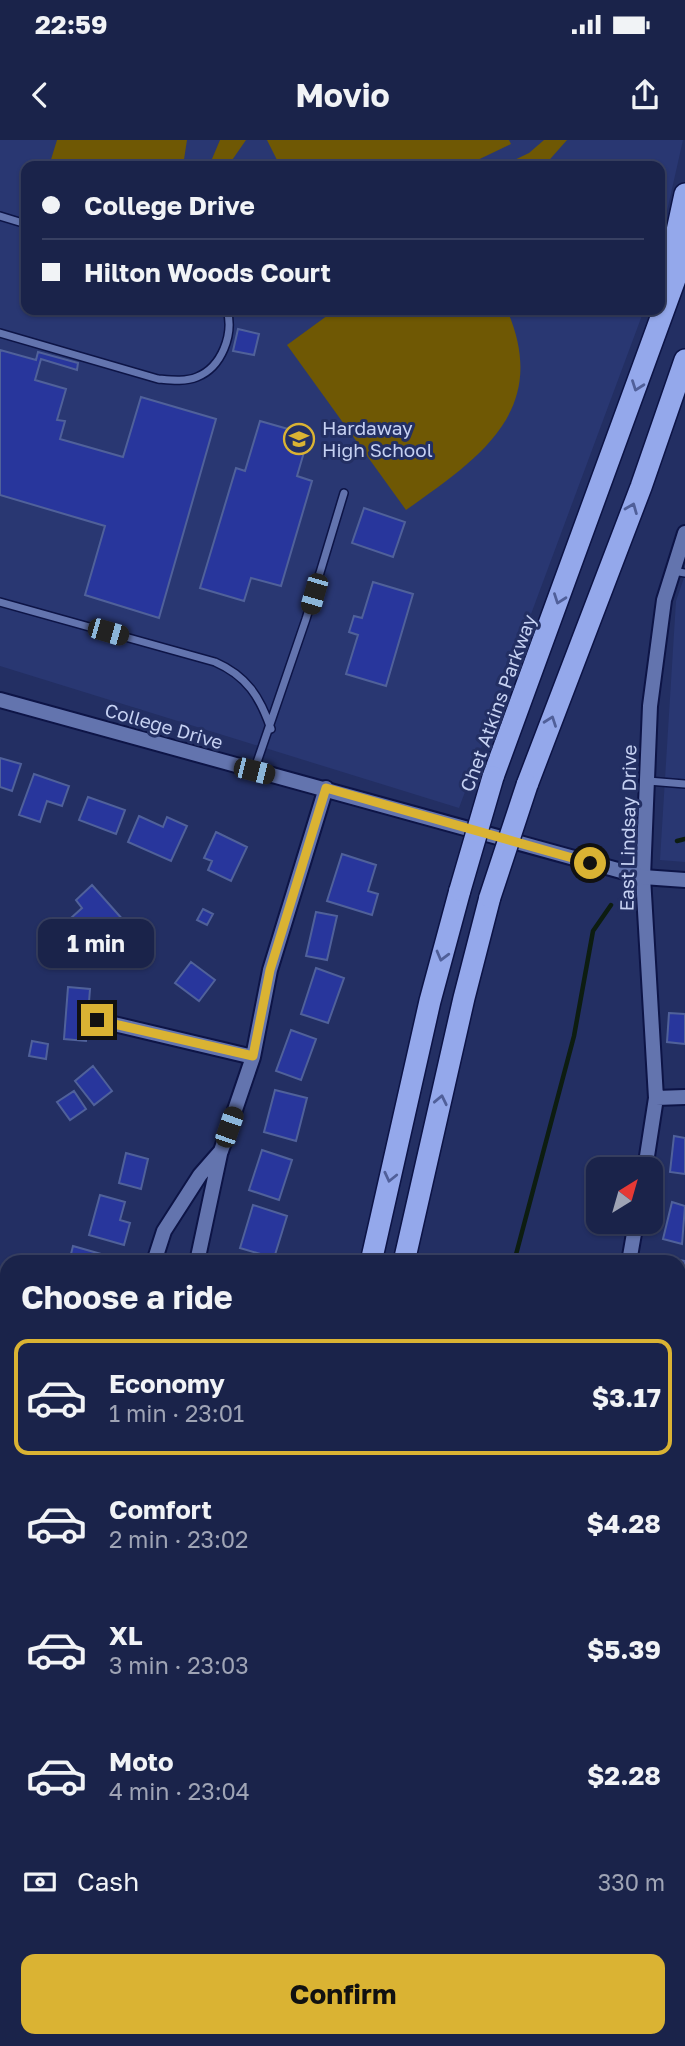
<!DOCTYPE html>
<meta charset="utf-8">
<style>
body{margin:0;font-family:"Golos Text",sans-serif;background:#272f54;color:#f1f3f6;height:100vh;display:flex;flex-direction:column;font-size:26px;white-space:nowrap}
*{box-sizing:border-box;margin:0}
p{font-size:23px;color:#9fa4b5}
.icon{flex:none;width:38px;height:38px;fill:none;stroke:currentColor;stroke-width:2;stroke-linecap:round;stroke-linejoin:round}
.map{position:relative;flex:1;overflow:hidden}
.drawer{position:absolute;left:0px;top:1115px;width:686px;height:793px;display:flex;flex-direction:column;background:#1a234a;border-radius:21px 21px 0 0;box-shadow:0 2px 5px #0004,0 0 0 2px #384062}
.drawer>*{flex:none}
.hud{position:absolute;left:21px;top:21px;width:644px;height:154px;border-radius:14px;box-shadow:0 2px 5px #0004,0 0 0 2px #384062;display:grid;align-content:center;height:154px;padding:0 21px;background:#1a234a}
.needle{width:46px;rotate:37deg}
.tools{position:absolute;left:586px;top:1017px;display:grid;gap:14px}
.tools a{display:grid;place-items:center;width:77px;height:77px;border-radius:14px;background:#1a234a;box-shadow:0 2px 5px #0004,0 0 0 2px #384062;font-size:35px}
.end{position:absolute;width:32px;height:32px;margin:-16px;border:9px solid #dab333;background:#111;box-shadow:0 0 0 4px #111}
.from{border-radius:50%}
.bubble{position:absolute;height:49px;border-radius:14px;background:#1a234a;box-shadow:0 2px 5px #0004,0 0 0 2px #384062;font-size:23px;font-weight:700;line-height:49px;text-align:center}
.car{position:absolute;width:21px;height:42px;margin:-21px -10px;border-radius:9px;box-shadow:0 0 5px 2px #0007;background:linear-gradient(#222 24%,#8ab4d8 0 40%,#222 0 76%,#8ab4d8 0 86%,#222 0)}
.hud b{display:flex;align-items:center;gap:24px;height:66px;font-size:26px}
.hud b+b{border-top:2px solid #384062}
.hud i{width:18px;height:18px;background:#f1f3f6}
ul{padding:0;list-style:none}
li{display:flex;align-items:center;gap:21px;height:116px;margin:0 14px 10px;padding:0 7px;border:4px solid transparent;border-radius:14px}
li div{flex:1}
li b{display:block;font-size:26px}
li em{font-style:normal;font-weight:700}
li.selected{border-color:#dab333}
li>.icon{width:63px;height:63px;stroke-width:1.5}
h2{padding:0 21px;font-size:32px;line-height:84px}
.pay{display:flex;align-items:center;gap:18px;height:77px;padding:0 21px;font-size:26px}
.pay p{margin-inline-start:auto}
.primary-button{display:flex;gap:14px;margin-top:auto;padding:14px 21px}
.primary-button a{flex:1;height:80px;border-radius:14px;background:#dab333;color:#111;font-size:28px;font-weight:700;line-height:80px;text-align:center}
.status{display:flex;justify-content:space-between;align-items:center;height:49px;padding:0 35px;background:#1a234a;direction:ltr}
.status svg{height:19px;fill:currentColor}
header{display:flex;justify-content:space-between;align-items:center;height:91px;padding:0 21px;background:#1a234a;font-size:32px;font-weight:700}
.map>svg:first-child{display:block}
.built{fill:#293772}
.pitch{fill:#6f5804}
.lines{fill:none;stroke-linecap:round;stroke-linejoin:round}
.stream{stroke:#0d1d11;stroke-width:4.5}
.building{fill:#28369c;stroke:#50619a;stroke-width:2}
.service-casing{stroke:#0d1446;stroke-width:10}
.minor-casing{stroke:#0d1446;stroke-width:18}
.tertiary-casing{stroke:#0d1446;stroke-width:18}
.motorway-casing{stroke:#0d1446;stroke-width:24}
.service{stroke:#6374ae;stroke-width:7}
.minor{stroke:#6374ae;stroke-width:14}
.tertiary{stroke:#6374ae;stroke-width:14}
.motorway{stroke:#94a8eb;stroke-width:21}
.motorway-bridge-casing{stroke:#0d1446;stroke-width:24;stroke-linecap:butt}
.motorway-bridge{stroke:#94a8eb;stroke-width:21}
.oneway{stroke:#505f99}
.route{stroke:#dab333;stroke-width:9}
.labels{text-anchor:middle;stroke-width:6;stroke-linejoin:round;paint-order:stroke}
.poi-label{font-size:19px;fill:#c6d1f2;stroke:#232f63;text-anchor:start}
.street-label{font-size:19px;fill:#c6d1f2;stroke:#232f63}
</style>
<div class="status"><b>22:59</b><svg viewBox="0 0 49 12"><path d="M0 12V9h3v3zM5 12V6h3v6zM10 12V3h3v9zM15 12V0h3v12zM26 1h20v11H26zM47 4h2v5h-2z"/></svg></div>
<header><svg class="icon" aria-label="back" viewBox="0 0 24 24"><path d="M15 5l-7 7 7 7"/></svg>Movio<svg class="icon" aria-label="share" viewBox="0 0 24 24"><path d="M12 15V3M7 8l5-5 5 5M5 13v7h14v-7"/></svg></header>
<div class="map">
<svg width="685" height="1906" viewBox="0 0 685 1906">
<rect width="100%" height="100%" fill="#232f63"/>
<!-- built -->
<path class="built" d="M 0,0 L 683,0 L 660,102 L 660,26 L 26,26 L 26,170 L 644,170 L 459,668 L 0,526 Z
M 685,435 L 685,722 L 660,720 L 676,461 Z"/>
<!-- pitch -->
<path class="pitch" d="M 57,0 L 187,0 L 183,26 L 49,26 Z
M 220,0 L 246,0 L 228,26 L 209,26 Z
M 267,0 L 509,0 L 511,4 L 465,26 L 280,26 Z
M 544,0 L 567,0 L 544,26 L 502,26 L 529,13 Z
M 335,170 L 507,170 C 551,271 479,318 406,370 L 287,205 Z"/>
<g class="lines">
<!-- stream -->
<path class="stream" d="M 677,701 L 685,699
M 514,1122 L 574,896 L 593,791 L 611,765
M 274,1906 L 277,1900"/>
</g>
<!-- building -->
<path class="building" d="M 238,189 L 259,194 L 254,215 L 233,211 Z
M 0,210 L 36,220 L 38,212 L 78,223 L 77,230 L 41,219 L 35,240 L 66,249 L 57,280 L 65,281 L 60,299 L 123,317 L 141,257 L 216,279 L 159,478 L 85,455 L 105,386 L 0,355 Z
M 260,281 L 309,295 L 297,336 L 312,341 L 281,446 L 251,438 L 244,461 L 200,448 L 236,328 L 245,331 Z
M 364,368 L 405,382 L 393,417 L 352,403 Z
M 373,442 L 413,454 L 386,546 L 346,534 L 358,495 L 349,492 L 354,476 L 362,478 Z
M 0,618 L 21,624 L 12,651 L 0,647 Z
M 34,634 L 69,646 L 62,666 L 47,661 L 40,682 L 19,675 Z
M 88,657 L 125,670 L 116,694 L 79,680 Z
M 139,676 L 163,687 L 167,677 L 187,686 L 171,721 L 128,702 Z
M 216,692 L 247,707 L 231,741 L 208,730 L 212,721 L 204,718 Z
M 342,714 L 376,725 L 368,751 L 378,754 L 372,775 L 327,761 Z
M 92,745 L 124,781 L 107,796 L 98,787 L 78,806 L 61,787 L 82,768 L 76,760 Z
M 203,769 L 213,774 L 207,785 L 197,780 Z
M 316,772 L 337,776 L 327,820 L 306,816 Z
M 191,822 L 215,840 L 199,861 L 175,843 Z
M 316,828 L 344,838 L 328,883 L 301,874 Z
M 68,847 L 90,849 L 86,901 L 64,899 Z
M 669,873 L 685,874 L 685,904 L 667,902 Z
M 291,890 L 316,899 L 301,940 L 276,931 Z
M 32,901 L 48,904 L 46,919 L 29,916 Z
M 93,926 L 112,951 L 94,965 L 75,941 Z
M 275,950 L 307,958 L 296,1001 L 264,992 Z
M 74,951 L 86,969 L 70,980 L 57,962 Z
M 674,996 L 685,998 L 685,1034 L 670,1032 Z
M 262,1010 L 292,1020 L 279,1060 L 249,1050 Z
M 126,1013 L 148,1019 L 141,1049 L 119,1043 Z
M 100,1055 L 125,1062 L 120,1080 L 130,1083 L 124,1105 L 89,1095 Z
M 672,1062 L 685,1066 L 682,1104 L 663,1099 Z
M 253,1065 L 287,1076 L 274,1118 L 240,1108 Z
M 73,1106 L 122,1120 L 121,1122 L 69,1122 Z
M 668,1118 L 685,1121 L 685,1141 L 679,1140 L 679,1122 L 667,1122 Z
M 7,1228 L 7,1250 L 0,1252 L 0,1230 Z
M 5,1268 L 7,1271 L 7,1321 L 0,1310 L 0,1272 Z
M 679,1357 L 683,1357 L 679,1372 L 685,1373 L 685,1391 L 679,1390 Z
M 0,1443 L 7,1449 L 7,1460 L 0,1469 Z
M 7,1588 L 7,1618 L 0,1613 L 0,1598 Z
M 680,1659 L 685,1663 L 685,1699 L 679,1695 Z
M 685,1796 L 685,1839 L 679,1835 L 679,1802 Z
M 1,1862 L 7,1869 L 7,1884 L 0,1890 Z"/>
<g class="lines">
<!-- service casing -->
<g class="service-casing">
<path id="service" d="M 0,76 L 26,84
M 0,193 L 158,239 C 170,240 185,242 197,237 C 222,227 234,194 227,170
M 673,431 L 685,433
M 0,462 L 215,522 C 247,536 260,557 271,589
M 254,631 L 306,479 L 344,353
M 648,641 L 685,644"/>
</g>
<!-- minor casing -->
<g class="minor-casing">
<path id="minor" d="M 97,880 L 253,917
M 656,958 L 685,957
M 645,1029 L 656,958 L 643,737 L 650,566 L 664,460 L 685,393
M 154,1122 L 164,1091 L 200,1035 L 221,1011 L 253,917 L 270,830 L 326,648
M 197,1122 L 220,1014
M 629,1122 L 636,1082
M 679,1177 L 685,1179
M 0,1385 L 7,1392
M 679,1612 L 685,1617
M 0,1686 L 7,1692
M 0,1822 L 7,1818
M 650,1900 L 657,1906
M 427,1906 L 430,1900"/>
</g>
<!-- tertiary casing -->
<g class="tertiary-casing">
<path id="tertiary" d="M 0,560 L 643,737 L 685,740"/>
</g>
<!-- motorway casing -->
<g class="motorway-casing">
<path id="motorway" d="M 669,128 L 685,54
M 493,637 L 685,112
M 527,645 L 641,347 L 685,220
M 371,1122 L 430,861 L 460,750
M 404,1122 L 464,858 L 490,757
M 99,1906 L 104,1900
M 146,1906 L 150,1900"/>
</g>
<!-- service -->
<use href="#service" class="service"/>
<!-- minor -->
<use href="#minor" class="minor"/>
<!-- tertiary -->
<use href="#tertiary" class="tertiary"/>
<!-- motorway -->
<use href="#motorway" class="motorway"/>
<!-- motorway-bridge casing -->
<g class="motorway-bridge-casing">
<path id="motorway-bridge" d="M 460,750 L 493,637
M 490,757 L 527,645"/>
</g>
<!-- motorway-bridge -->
<use href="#motorway-bridge" class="motorway-bridge"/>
</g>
<!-- one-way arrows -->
<defs><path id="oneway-chevron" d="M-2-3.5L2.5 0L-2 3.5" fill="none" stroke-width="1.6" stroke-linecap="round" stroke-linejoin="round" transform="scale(1.75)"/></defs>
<g class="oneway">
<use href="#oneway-chevron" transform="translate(637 246) rotate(110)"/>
<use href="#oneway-chevron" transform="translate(632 368) rotate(-68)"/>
<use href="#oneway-chevron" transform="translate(559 459) rotate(110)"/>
<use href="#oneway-chevron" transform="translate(551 581) rotate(-70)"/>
<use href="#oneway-chevron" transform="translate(442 816) rotate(105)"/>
<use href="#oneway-chevron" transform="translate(441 960) rotate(-78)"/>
<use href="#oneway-chevron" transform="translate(390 1037) rotate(103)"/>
</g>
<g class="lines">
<!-- route -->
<path class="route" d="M 97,880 L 253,916 L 270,830 L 326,648 L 590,723"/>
</g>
<!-- icons -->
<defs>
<g id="school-ring" transform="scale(1.575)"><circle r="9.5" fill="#232f63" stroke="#dab333" stroke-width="1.5"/><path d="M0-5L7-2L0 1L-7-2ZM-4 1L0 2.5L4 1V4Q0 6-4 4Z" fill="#dab333"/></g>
</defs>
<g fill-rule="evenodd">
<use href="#school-ring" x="299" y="299"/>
</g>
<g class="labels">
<!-- poi labels -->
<g class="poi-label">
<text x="322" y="295">Hardaway<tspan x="322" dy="22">High School</tspan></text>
</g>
<!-- street labels -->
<g class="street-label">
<text transform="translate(498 563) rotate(-70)" y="7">Chet Atkins Parkway</text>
<text transform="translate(164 586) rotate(16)" y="7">College Drive</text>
<text transform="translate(628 688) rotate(-89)" y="7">East Lindsay Drive</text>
</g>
</g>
</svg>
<div class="tools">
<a><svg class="needle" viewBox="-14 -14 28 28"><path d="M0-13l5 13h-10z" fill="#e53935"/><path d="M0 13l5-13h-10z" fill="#9fa4b5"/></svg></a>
</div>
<i class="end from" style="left:590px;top:723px"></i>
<i class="end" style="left:97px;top:880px"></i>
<div class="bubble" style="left:38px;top:779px;width:116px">1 min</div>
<i class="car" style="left:314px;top:454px;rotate:196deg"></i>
<i class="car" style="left:108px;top:492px;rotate:106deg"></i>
<i class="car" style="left:254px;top:631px;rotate:104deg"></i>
<i class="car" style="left:229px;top:987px;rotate:19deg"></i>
<div class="hud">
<b><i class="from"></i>College Drive</b>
<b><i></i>Hilton Woods Court</b>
</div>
<section class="drawer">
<h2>Choose a ride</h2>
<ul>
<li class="selected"><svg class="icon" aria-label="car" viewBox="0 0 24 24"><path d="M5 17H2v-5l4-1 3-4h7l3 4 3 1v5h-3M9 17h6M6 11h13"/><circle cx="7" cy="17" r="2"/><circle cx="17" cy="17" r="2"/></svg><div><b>Economy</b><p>1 min · 23:01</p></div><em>$3.17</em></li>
<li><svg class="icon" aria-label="car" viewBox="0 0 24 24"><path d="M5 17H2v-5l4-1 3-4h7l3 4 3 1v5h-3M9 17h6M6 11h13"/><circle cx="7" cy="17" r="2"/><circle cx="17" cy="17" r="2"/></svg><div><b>Comfort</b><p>2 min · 23:02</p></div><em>$4.28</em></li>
<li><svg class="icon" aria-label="car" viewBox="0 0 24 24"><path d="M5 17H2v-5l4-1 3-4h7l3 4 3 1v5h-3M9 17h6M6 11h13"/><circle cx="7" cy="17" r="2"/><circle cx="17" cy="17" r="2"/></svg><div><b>XL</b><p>3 min · 23:03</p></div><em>$5.39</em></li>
<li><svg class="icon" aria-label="car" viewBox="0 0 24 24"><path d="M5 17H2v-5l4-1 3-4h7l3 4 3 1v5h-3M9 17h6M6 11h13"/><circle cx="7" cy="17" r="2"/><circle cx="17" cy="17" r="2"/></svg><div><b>Moto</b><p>4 min · 23:04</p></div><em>$2.28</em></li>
</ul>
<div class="pay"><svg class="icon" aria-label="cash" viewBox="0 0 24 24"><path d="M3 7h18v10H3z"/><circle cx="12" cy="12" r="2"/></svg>Cash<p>330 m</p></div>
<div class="primary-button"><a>Confirm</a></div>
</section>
</div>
